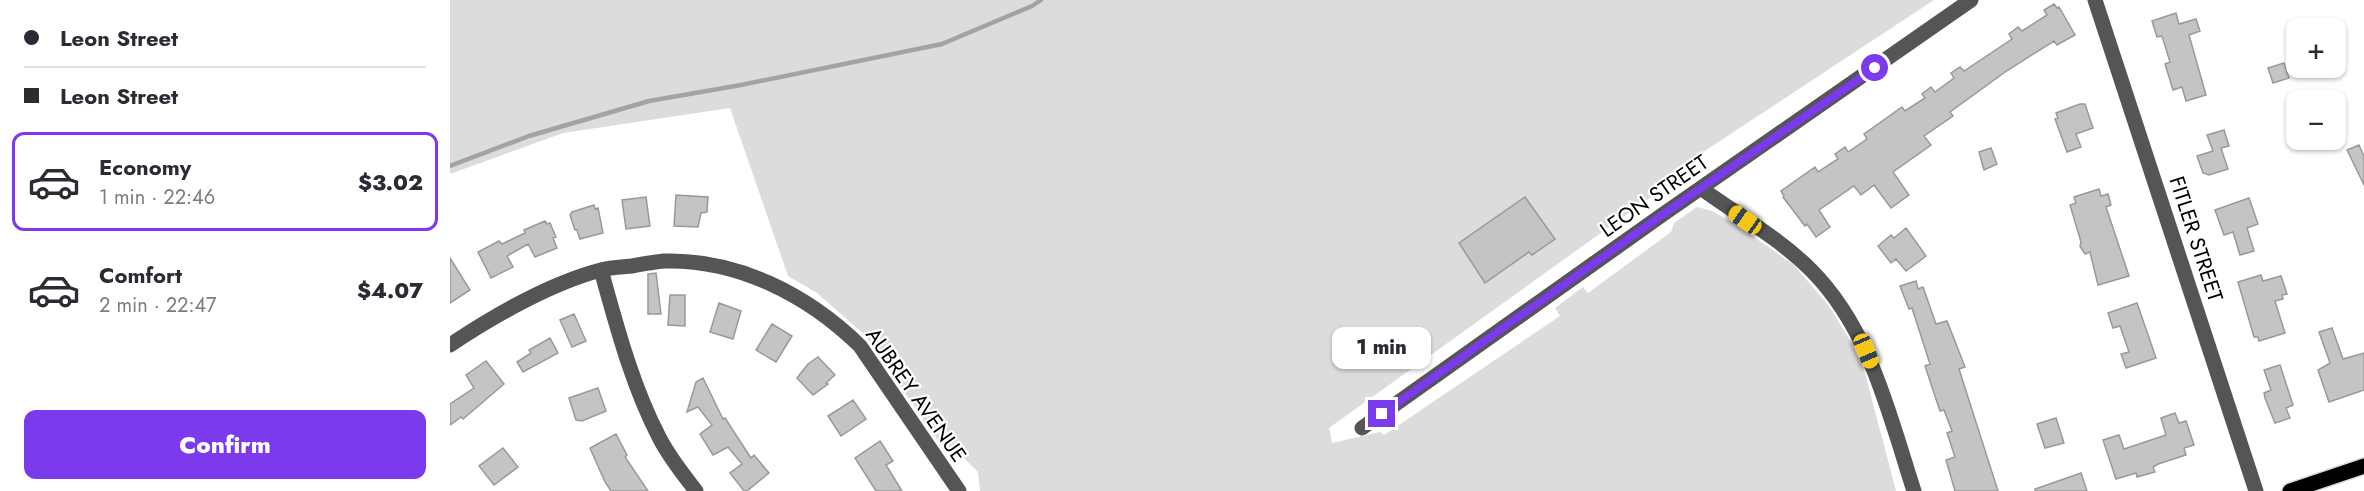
<!DOCTYPE html>
<meta charset="utf-8">
<style>
body{margin:0;font-family:Jost,sans-serif;background:#f7f7f7;color:#2b2b33;height:100vh;display:flex;flex-direction:column;font-size:22px;white-space:nowrap}
*{box-sizing:border-box;margin:0}
p{font-size:20px;color:#7c7c81}
.icon{flex:none;width:33px;height:33px;fill:none;stroke:currentColor;stroke-width:2;stroke-linecap:round;stroke-linejoin:round}
.map{position:relative;flex:1;overflow:hidden}
.details{display:flex;flex-direction:column;background:#fff;width:450px}
.details>*{flex:none}
.top-card{display:grid;align-content:center;height:132px;padding:0 24px;background:#fff}
.controls{position:absolute;left:1836px;top:18px;display:grid;gap:12px}
.controls a{display:grid;place-items:center;width:60px;height:60px;border-radius:12px;background:#fff;box-shadow:0 2px 4px #0004;font-size:30px}
.end{position:absolute;width:27px;height:27px;margin:-14px;border:8px solid #7c3aed;background:#fff;box-shadow:0 0 0 3px #fff}
.from{border-radius:50%}
.bubble{position:absolute;height:42px;border-radius:12px;background:#fff;box-shadow:0 2px 4px #0004;font-size:20px;font-weight:800;line-height:42px;text-align:center}
.car{position:absolute;width:18px;height:36px;margin:-18px -9px;border-radius:8px;box-shadow:0 0 4px 2px #0007;background:linear-gradient(#f5c518 24%,#345 0 40%,#f5c518 0 76%,#345 0 86%,#f5c518 0)}
.top-card b{display:flex;align-items:center;gap:21px;height:57px;font-size:22px}
.top-card b+b{border-top:2px solid #e1e1e2}
.top-card i{width:15px;height:15px;background:#2b2b33}
ul{padding:0;list-style:none}
li{display:flex;align-items:center;gap:18px;height:99px;margin:0 12px 9px;padding:0 12px;border:3px solid transparent;border-radius:12px}
li div{flex:1}
li b{display:block;font-size:22px}
li em{font-style:normal;font-weight:800}
li.current{border-color:#7c3aed}
li>.icon{width:54px;height:54px;stroke-width:1.5}
.action{display:flex;gap:12px;margin-top:auto;padding:12px 24px}
.action a{flex:1;height:69px;border-radius:12px;background:#7c3aed;color:#fff;font-size:24px;font-weight:800;line-height:69px;text-align:center}
main{display:flex;flex:1;min-height:0}
.map>svg:first-child{display:block}
.green{fill:#dcdcdc}
.lines{fill:none;stroke-linecap:round;stroke-linejoin:round}
.stream{stroke:#a3a3a3;stroke-width:4.5}
.building{fill:#c4c4c4;stroke:#999;stroke-width:1.5}
.major-casing{stroke:#dbdbdb;stroke-width:18}
.minor{stroke:#555;stroke-width:15}
.major{stroke:#000;stroke-width:15}
.route{stroke:#7c3aed;stroke-width:8}
.labels{text-anchor:middle;stroke-width:4.5;stroke-linejoin:round;paint-order:stroke}
.street-label{font-size:21px;fill:#000;stroke:#fff}
</style>
<main>
<section class="details">
<div class="top-card">
<b><i class="from"></i>Leon Street</b>
<b><i></i>Leon Street</b>
</div>
<ul>
<li class="current"><svg class="icon" aria-label="car" viewBox="0 0 24 24"><path d="M5 17H2v-5l4-1 3-4h7l3 4 3 1v5h-3M9 17h6M6 11h13"/><circle cx="7" cy="17" r="2"/><circle cx="17" cy="17" r="2"/></svg><div><b>Economy</b><p>1 min · 22:46</p></div><em>$3.02</em></li>
<li><svg class="icon" aria-label="car" viewBox="0 0 24 24"><path d="M5 17H2v-5l4-1 3-4h7l3 4 3 1v5h-3M9 17h6M6 11h13"/><circle cx="7" cy="17" r="2"/><circle cx="17" cy="17" r="2"/></svg><div><b>Comfort</b><p>2 min · 22:47</p></div><em>$4.07</em></li>
</ul>
<div class="action"><a>Confirm</a></div>
</section>
<div class="map">
<svg width="1914" height="491" viewBox="0 0 1914 491">
<rect width="100%" height="100%" fill="#fff"/>
<!-- green -->
<path class="green" d="M 0,0 L 1484,0 L 1203,185 L 1201,197 L 879,428 L 882,443 L 930,432 L 934,435 L 1110,316 L 1105,308 L 1133,287 L 1138,293 L 1221,232 L 1224,223 L 1247,207 L 1262,211 L 1287,225 L 1344,265 L 1379,306 L 1401,342 L 1415,373 L 1446,491 L 530,491 L 528,472 L 506,450 L 493,448 L 416,336 L 367,293 L 338,276 L 280,108 L 113,133 L 0,174 Z"/>
<g class="lines">
<!-- stream -->
<path class="stream" d="M 0,166 L 79,136 L 199,101 L 291,85 L 492,44 L 582,6 L 591,0"/>
</g>
<!-- building -->
<path class="building" d="M 1604,4 L 1607,8 L 1609,7 L 1625,35 L 1607,45 L 1604,41 L 1558,70 L 1500,112 L 1503,116 L 1474,136 L 1481,145 L 1443,172 L 1459,195 L 1441,208 L 1424,185 L 1411,195 L 1404,186 L 1369,210 L 1380,227 L 1366,237 L 1357,224 L 1355,226 L 1333,197 L 1334,196 L 1331,191 L 1365,167 L 1368,172 L 1388,159 L 1385,154 L 1395,147 L 1398,152 L 1417,139 L 1414,134 L 1452,107 L 1455,111 L 1475,98 L 1472,94 L 1481,87 L 1485,92 L 1504,78 L 1501,73 L 1510,67 L 1514,71 L 1562,39 L 1559,34 L 1568,27 L 1572,31 L 1597,15 L 1594,10 Z
M 1726,13 L 1729,24 L 1746,19 L 1750,31 L 1739,35 L 1756,95 L 1736,101 L 1732,87 L 1723,90 L 1715,64 L 1720,62 L 1712,36 L 1707,37 L 1702,21 Z
M 1834,63 L 1839,78 L 1823,83 L 1818,68 Z
M 1630,104 L 1635,104 L 1643,128 L 1626,134 L 1631,147 L 1617,152 L 1605,119 L 1608,118 L 1606,113 Z
M 1774,130 L 1779,146 L 1771,148 L 1778,169 L 1759,175 L 1753,173 L 1747,156 L 1763,151 L 1757,135 Z
M 1909,145 L 1914,156 L 1914,185 L 1897,150 Z
M 1541,148 L 1547,164 L 1534,170 L 1529,152 Z
M 1649,189 L 1651,196 L 1658,194 L 1661,205 L 1656,207 L 1679,276 L 1648,285 L 1640,252 L 1635,254 L 1630,246 L 1631,242 L 1620,205 L 1626,203 L 1624,197 Z
M 226,195 L 258,197 L 257,212 L 251,213 L 248,227 L 224,226 Z
M 196,197 L 200,226 L 176,229 L 172,200 Z
M 1075,197 L 1105,239 L 1082,255 L 1079,252 L 1035,283 L 1009,243 Z
M 1799,198 L 1808,224 L 1797,228 L 1804,251 L 1790,255 L 1783,232 L 1774,235 L 1765,210 Z
M 144,205 L 145,209 L 148,208 L 153,233 L 130,239 L 127,230 L 125,230 L 120,215 L 122,212 Z
M 95,221 L 97,224 L 100,223 L 106,237 L 103,238 L 107,248 L 85,257 L 78,244 L 57,256 L 63,267 L 41,278 L 28,252 L 49,241 L 52,244 L 75,233 L 74,230 Z
M 1456,228 L 1476,256 L 1456,271 L 1446,259 L 1441,263 L 1428,246 L 1441,235 L 1444,238 Z
M 0,258 L 20,290 L 0,303 Z
M 206,273 L 211,314 L 198,314 L 198,274 Z
M 1811,275 L 1813,281 L 1831,276 L 1837,294 L 1832,295 L 1833,299 L 1825,301 L 1835,333 L 1809,341 L 1808,337 L 1804,337 L 1788,282 Z
M 1466,281 L 1468,289 L 1473,287 L 1486,324 L 1497,321 L 1515,367 L 1509,369 L 1548,491 L 1505,491 L 1496,460 L 1505,457 L 1497,433 L 1502,431 L 1494,410 L 1490,411 L 1475,366 L 1480,364 L 1462,308 L 1459,309 L 1450,286 Z
M 220,295 L 235,295 L 235,326 L 218,325 Z
M 269,303 L 291,311 L 283,339 L 260,332 Z
M 1687,303 L 1706,358 L 1676,368 L 1671,354 L 1679,352 L 1670,326 L 1663,328 L 1658,313 Z
M 124,314 L 136,341 L 122,347 L 110,320 Z
M 322,324 L 342,336 L 326,362 L 306,350 Z
M 1882,328 L 1893,359 L 1914,353 L 1914,390 L 1879,402 L 1868,370 L 1880,363 L 1869,332 Z
M 100,338 L 108,353 L 73,372 L 67,362 L 81,353 L 79,350 Z
M 368,357 L 385,375 L 376,383 L 378,384 L 363,395 L 347,378 L 358,364 Z
M 36,361 L 54,384 L 13,419 L 11,417 L 0,425 L 0,404 L 24,388 L 16,375 Z
M 1830,365 L 1843,405 L 1836,408 L 1840,418 L 1825,423 L 1815,398 L 1814,393 L 1821,390 L 1814,370 Z
M 253,378 L 273,419 L 275,418 L 301,458 L 304,455 L 319,473 L 297,491 L 294,491 L 280,473 L 292,464 L 278,447 L 263,455 L 250,434 L 262,425 L 248,407 L 237,412 L 246,382 Z
M 148,388 L 156,411 L 132,421 L 126,420 L 119,398 Z
M 403,400 L 416,419 L 391,436 L 378,416 Z
M 1725,413 L 1729,423 L 1736,421 L 1744,445 L 1734,448 L 1736,455 L 1708,464 L 1703,467 L 1705,472 L 1687,477 L 1686,473 L 1666,479 L 1653,440 L 1669,435 L 1674,449 L 1716,435 L 1711,418 Z
M 1606,418 L 1614,443 L 1595,448 L 1587,424 Z
M 166,434 L 177,455 L 175,457 L 198,491 L 161,491 L 155,482 L 140,448 Z
M 430,441 L 443,461 L 436,465 L 452,491 L 426,491 L 405,458 Z
M 53,448 L 68,467 L 44,485 L 29,466 Z
M 1631,473 L 1637,491 L 1585,491 L 1585,489 Z"/>
<g class="lines">
<!-- major casing -->
<g class="major-casing">
<path id="major" d="M 1840,491 L 1914,466"/>
</g>
<!-- minor -->
<path class="minor" d="M 1645,0 L 1806,491
M 1252,189 C 1288,215 1329,238 1361,270 C 1420,329 1439,414 1464,491
M 151,270 C 167,327 182,385 209,437 C 219,457 233,474 246,491
M 0,345 C 42,317 101,283 151,270 C 161,267 172,267 182,266 C 193,264 203,262 214,261 C 288,259 358,295 410,346 L 509,491
M 912,428 L 1212,215 L 1521,0"/>
<!-- major -->
<use href="#major" class="major"/>
</g>
<g class="lines">
<!-- route -->
<path class="route" d="M 932,414 L 1212,215 L 1425,68"/>
</g>
<g class="labels">
<!-- street labels -->
<g class="street-label">
<text transform="translate(1204 196) rotate(-35)" y="7">LEON STREET</text>
<text transform="translate(1746 239) rotate(72)" y="7">FITLER STREET</text>
<text transform="translate(466 395) rotate(55)" y="7">AUBREY AVENUE</text>
</g>
</g>
</svg>
<div class="controls">
<a>+</a>
<a>−</a>
</div>
<i class="end from" style="left:1425px;top:68px"></i>
<i class="end" style="left:932px;top:414px"></i>
<div class="bubble" style="left:882px;top:327px;width:99px">1 min</div>
<i class="car" style="left:1295px;top:220px;rotate:305deg"></i>
<i class="car" style="left:1416px;top:351px;rotate:157deg"></i>
</div>
</main>
